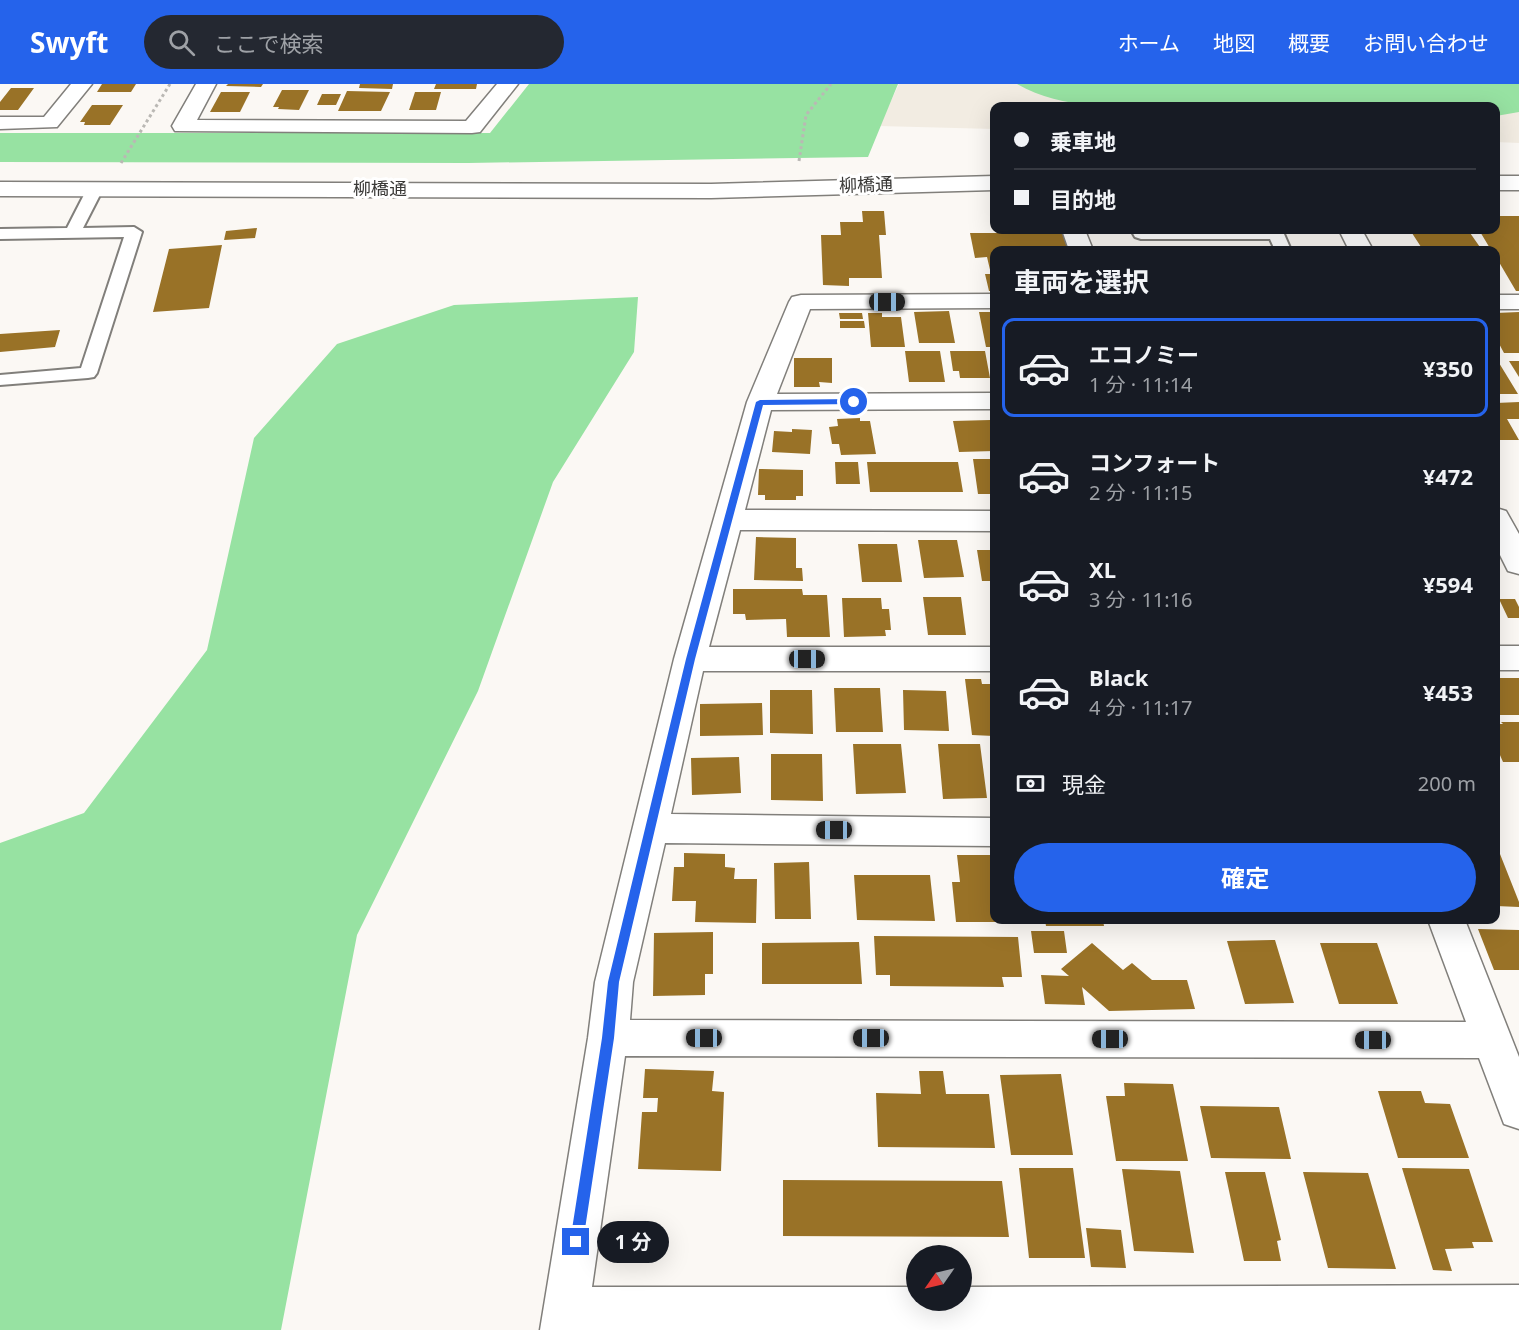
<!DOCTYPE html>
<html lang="ja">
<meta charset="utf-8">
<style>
body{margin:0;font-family:"Noto Sans","Noto Sans JP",sans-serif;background:#242831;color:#f1f3f6;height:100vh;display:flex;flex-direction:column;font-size:22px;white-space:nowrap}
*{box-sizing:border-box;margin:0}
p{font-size:20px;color:#9ea1a6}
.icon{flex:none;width:33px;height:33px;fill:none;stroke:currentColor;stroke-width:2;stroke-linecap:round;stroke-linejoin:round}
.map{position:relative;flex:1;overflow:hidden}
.sheet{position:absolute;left:990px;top:162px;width:510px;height:678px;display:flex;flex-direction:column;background:#171b24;border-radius:12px;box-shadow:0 6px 24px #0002}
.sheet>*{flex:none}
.hud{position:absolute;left:990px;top:18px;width:510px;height:132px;border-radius:12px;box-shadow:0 6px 24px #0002;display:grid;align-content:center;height:132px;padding:0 24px;background:#171b24}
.needle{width:39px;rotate:236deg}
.buttons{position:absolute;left:906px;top:1161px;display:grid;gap:12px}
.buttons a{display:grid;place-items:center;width:66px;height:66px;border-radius:50%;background:#171b24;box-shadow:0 6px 24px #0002;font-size:30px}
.end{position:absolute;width:27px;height:27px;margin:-14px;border:8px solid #2563eb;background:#fff;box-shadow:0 0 0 3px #fff}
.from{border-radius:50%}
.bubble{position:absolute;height:42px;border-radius:21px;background:#171b24;box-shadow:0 6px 24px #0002;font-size:20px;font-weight:700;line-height:42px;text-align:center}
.car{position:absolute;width:18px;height:36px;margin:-18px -9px;border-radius:8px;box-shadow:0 0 4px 2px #0007;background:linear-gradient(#222 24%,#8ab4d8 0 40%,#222 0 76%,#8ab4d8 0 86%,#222 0)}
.hud b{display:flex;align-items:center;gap:21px;height:57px;font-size:22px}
.hud b+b{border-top:2px solid #363941}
.hud i{width:15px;height:15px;background:#f1f3f6}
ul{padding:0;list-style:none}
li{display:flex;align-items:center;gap:18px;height:99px;margin:0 12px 9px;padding:0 12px;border:3px solid transparent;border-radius:12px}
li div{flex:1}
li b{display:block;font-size:22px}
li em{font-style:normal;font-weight:700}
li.active{border-color:#2563eb}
li>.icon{width:54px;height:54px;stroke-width:1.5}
h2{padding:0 24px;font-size:27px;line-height:72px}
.pay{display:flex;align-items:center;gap:15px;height:66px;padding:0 24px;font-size:22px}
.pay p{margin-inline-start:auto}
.button{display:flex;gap:12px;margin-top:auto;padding:12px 24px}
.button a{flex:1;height:69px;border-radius:36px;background:#2563eb;color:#fff;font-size:24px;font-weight:700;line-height:69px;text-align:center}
header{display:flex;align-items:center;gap:36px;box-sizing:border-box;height:84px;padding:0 30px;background:#2563eb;color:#fff}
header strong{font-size:28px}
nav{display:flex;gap:33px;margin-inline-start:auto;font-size:21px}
.search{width:420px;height:54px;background:#242831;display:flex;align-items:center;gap:15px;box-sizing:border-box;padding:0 21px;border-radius:33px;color:#9ea1a6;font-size:22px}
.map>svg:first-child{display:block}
.built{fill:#f2ece2}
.green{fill:#97e2a2}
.building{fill:#997227}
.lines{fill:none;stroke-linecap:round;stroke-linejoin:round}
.service-casing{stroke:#817f7b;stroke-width:4}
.minor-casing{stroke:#817f7b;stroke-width:3}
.tertiary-casing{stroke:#817f7b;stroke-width:3}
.path{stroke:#bab8b4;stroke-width:3;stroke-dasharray:3 3;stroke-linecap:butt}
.service{fill:#fff;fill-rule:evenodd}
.minor{fill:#fff;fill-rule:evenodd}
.tertiary{fill:#fff;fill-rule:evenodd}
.route{fill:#2563eb}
.labels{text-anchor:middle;stroke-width:6;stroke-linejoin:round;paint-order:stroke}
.far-street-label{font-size:18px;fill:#3a3937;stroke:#fff}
</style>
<header>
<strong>Swyft</strong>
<div class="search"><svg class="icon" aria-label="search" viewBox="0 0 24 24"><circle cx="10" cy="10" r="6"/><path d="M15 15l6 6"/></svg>ここで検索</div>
<nav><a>ホーム</a><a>地図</a><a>概要</a><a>お問い合わせ</a></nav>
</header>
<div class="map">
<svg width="1519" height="1246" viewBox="0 0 1519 1246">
<rect width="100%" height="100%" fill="#fbf8f4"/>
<!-- built -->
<path class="built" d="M 899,0 L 1519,0 L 1519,59 L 1496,58 L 1496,22 L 994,22 L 994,45 L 879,42 Z"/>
<!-- green -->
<path class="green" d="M 529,0 L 898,0 L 868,73 L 468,79 L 0,78 L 0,49 L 490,49 Z
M 1017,0 L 1519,0 L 1519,28 L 1496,32 L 1496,22 L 1092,22 C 1065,18 1041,14 1017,0 Z
M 638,213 L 634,268 L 553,398 L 478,607 L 357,851 L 281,1246 L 0,1246 L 0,759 L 84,729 L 207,566 L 254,354 L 337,260 L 454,221 Z"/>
<!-- building -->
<path class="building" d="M 102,0 L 136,0 L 131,8 L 97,8 Z
M 228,0 L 263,0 L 261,3 L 226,2 Z
M 360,0 L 393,0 L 392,5 L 359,4 Z
M 436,0 L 477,0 L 476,5 L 434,5 Z
M 11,4 L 34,4 L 18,26 L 0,26 L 0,18 Z
M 282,6 L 309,6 L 299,26 L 278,25 L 279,23 L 273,23 Z
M 347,7 L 390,8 L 381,27 L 338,27 Z
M 221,8 L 250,8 L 240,28 L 210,28 Z
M 415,8 L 441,8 L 436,26 L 409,26 Z
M 322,10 L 341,10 L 336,21 L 317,21 Z
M 92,21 L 123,21 L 110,41 L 84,41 L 85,38 L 80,38 Z
M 862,127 L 884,127 L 886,151 L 879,151 L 882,194 L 849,194 L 849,202 L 823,201 L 821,151 L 841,151 L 840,138 L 863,138 Z
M 1496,132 L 1519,132 L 1519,207 L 1516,207 L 1496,173 L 1496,166 L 1491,166 L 1479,146 L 1496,146 Z
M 257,144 L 255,154 L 224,156 L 226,147 Z
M 1410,146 L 1468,146 L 1482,166 L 1423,166 Z
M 970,149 L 1063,149 L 1068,166 L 994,166 L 994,207 L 989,207 L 985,190 L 991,190 L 987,173 L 975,174 Z
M 222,161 L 209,224 L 153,228 L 169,165 Z
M 949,227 L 955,259 L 919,259 L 914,228 Z
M 979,228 L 994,228 L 994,263 L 986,263 Z
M 1519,228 L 1519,269 L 1504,269 L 1496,254 L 1496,229 Z
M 839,229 L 862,229 L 863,235 L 840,235 Z
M 868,229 L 882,229 L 882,233 L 901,233 L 905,263 L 871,263 Z
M 840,237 L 864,237 L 865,244 L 840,244 Z
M 60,246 L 55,263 L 0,268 L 0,250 Z
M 905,267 L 940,267 L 945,298 L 909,298 Z
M 950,267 L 985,267 L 990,294 L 960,294 L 959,287 L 953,287 Z
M 794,274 L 832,274 L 832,299 L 819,298 L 820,303 L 794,303 Z
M 1496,274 L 1518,310 L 1496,310 Z
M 1509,277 L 1519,277 L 1519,293 Z
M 1519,318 L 1519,335 L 1507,335 L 1519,356 L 1496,356 L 1496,319 Z
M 860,334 L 860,337 L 870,337 L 876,370 L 841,371 L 839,360 L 832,360 L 829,343 L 838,342 L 837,335 Z
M 990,336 L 994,367 L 959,368 L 953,337 Z
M 792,345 L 812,346 L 810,370 L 772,368 L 774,347 L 792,348 Z
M 973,375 L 994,375 L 994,410 L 978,410 Z
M 835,378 L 858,378 L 860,400 L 836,400 Z
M 867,378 L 958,378 L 963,408 L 870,408 Z
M 759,385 L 803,386 L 803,412 L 796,412 L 796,416 L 765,416 L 765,411 L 758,411 Z
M 756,453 L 796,454 L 796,484 L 802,484 L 803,497 L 754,496 Z
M 918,456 L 957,456 L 964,493 L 924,494 Z
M 858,460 L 897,460 L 902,498 L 862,498 Z
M 977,466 L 994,466 L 994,497 L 982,497 Z
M 733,505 L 802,505 L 803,511 L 827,511 L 830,553 L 787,553 L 786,535 L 746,536 L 745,530 L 733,530 Z
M 923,513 L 961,513 L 966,551 L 928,551 Z
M 842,514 L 881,514 L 882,525 L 889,525 L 891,546 L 885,546 L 886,552 L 844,553 Z
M 1499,515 L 1515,515 L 1519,523 L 1519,534 L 1508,534 Z
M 1496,594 L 1519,594 L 1519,631 L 1496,631 Z
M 965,595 L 981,595 L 982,600 L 994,600 L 994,652 L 972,651 Z
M 834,604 L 880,604 L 883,648 L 836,648 Z
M 770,606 L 812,606 L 813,650 L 770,649 Z
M 903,606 L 946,607 L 949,647 L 904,646 Z
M 762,619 L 763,651 L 700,652 L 700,620 Z
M 1501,638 L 1519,638 L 1519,678 L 1503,678 L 1496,662 L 1496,640 L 1503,640 Z
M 853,660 L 901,660 L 906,709 L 856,710 Z
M 938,660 L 980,660 L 987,714 L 943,715 Z
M 771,670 L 822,670 L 823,717 L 771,716 Z
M 739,673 L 741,709 L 692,711 L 691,674 Z
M 684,769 L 725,770 L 725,783 L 735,784 L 734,795 L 757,795 L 756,839 L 695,838 L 696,817 L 672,817 L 674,783 L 684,783 Z
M 1496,770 L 1500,770 L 1519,818 L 1519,823 L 1496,822 Z
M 957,771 L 994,771 L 994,836 L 999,836 L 999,838 L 956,838 L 952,798 L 960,798 Z
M 809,778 L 811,835 L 775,835 L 774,779 Z
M 854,791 L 930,791 L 935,837 L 857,836 Z
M 1045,836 L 1103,836 L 1104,842 L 1046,842 Z
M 1141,836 L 1201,836 L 1202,838 L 1142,838 Z
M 1231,836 L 1288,836 L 1289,840 L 1232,839 Z
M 1478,845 L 1519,846 L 1519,886 L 1494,886 Z
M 1031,847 L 1064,847 L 1067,869 L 1034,869 Z
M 713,848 L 713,890 L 705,890 L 705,911 L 653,912 L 654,849 Z
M 874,852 L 1018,853 L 1022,893 L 1002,893 L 1004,903 L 890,902 L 890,891 L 876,891 Z
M 1275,856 L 1294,919 L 1245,920 L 1227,857 Z
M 859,858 L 862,900 L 762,900 L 762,859 Z
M 1092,859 L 1123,886 L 1132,879 L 1152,896 L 1187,896 L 1195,925 L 1109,927 L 1082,903 L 1085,921 L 1045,920 L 1041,891 L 1069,892 L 1061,885 Z
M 1320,859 L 1377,859 L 1398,920 L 1339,920 Z
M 645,985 L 714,987 L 712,1007 L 724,1008 L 721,1087 L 638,1085 L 642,1028 L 657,1028 L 658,1014 L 643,1014 Z
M 919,987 L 943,987 L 946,1010 L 989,1010 L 995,1064 L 878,1063 L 876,1009 L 921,1010 Z
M 1061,990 L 1073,1071 L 1011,1071 L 1000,991 Z
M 1124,999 L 1173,1000 L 1188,1077 L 1116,1077 L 1106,1012 L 1125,1012 Z
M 1378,1007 L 1421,1007 L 1425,1019 L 1450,1020 L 1469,1074 L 1398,1074 Z
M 1200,1022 L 1279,1023 L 1291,1075 L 1211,1074 Z
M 1019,1084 L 1073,1084 L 1085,1174 L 1029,1174 Z
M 1402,1084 L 1469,1085 L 1493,1158 L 1472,1158 L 1474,1164 L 1445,1165 L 1452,1187 L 1433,1186 Z
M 1122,1085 L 1180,1087 L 1194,1169 L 1134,1167 Z
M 1225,1088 L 1265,1088 L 1281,1156 L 1277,1157 L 1281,1177 L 1244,1177 Z
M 1303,1088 L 1368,1089 L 1396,1185 L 1328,1184 Z
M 783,1096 L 1002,1097 L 1009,1153 L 783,1152 Z
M 1086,1144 L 1121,1146 L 1126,1184 L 1091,1183 Z"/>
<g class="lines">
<!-- service casing -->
<g class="service-casing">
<path id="service" d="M 95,100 L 103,105 L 83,144 L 134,143 L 142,148 L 97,289 L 94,293 L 88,294 L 0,301 L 0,291 L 81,284 L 124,153 L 0,155 L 0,145 L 67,144 L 87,105 Z
M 1131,146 L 1277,146 L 1284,150 L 1291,166 L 1275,166 L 1270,155 L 1141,155 L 1135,153 Z"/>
</g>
<!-- minor casing -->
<g class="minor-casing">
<path id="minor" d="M 71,0 L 92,0 L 57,43 L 0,45 L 0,33 L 44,33 Z
M 196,0 L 216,0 L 197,36 L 466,37 L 497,0 L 518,0 L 480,48 L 472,49 L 175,47 L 172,42 Z
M 1062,146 L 1085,146 L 1093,166 L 1069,166 Z
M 1339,146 L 1362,146 L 1373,166 L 1349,166 Z
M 994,210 L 994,224 L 810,225 L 777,310 L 994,309 L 994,325 L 771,326 L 745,426 L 994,427 L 994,447 L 740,446 L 709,563 L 994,563 L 994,587 L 703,587 L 671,730 L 994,734 L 994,762 L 665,759 L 633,898 L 630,936 L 1466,938 L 1428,836 L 1465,836 L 1519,973 L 1519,1045 L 1504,1040 L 1479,974 L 625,972 L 592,1203 L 916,1203 L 916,1216 L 962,1216 L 962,1203 L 1519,1201 L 1519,1246 L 540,1246 L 588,954 L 595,898 L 674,575 L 747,318 L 789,218 L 792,213 L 801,211 Z
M 1496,211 L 1519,211 L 1519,225 L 1496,225 Z
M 1496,424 L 1506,427 L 1519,450 L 1519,490 L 1508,487 L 1496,463 Z
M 1496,562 L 1519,562 L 1519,586 L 1496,586 Z"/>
</g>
<!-- tertiary casing -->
<g class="tertiary-casing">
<path id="tertiary" d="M 994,92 L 994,106 L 711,114 L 0,112 L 0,98 L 711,100 Z
M 1496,92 L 1519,92 L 1519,106 L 1496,106 Z"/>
</g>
<!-- path -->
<path class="path" d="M 799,77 L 806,31 L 831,0
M 121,79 L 170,0"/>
<!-- service -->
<use href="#service" class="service"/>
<!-- minor -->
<use href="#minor" class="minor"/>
<!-- tertiary -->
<use href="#tertiary" class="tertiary"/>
</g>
<!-- route -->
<path class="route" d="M 854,315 L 857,316 L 857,320 L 763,321 L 695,575 L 619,898 L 614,954 L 583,1158 L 581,1162 L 576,1164 L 572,1162 L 570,1158 L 602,954 L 608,898 L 686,575 L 756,318 L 760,316 Z"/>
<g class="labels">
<!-- far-street labels -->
<g class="far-street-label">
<text transform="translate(866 101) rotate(-2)" y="6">柳橋通</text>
<text x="380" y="111">柳橋通</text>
</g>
</g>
</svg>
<div class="buttons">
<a><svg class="needle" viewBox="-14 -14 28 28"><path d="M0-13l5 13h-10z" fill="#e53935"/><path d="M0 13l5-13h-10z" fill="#9ea1a6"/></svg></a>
</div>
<i class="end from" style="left:854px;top:318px"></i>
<i class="end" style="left:576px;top:1158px"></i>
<div class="bubble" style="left:597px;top:1137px;width:72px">1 分</div>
<i class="car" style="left:887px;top:218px;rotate:90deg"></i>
<i class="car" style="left:807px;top:575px;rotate:90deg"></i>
<i class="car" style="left:834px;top:746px;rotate:270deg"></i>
<i class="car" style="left:704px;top:954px;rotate:270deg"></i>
<i class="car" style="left:871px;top:954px;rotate:270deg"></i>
<i class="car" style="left:1110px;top:955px;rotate:270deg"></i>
<i class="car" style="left:1373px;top:956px;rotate:270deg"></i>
<div class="hud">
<b><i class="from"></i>乗車地</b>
<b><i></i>目的地</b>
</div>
<section class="sheet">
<h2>車両を選択</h2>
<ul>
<li class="active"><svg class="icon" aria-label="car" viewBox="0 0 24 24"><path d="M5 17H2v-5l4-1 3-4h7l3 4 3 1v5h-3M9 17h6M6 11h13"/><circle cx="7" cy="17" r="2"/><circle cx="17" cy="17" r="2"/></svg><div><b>エコノミー</b><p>1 分 · 11:14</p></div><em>¥350</em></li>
<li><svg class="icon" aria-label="car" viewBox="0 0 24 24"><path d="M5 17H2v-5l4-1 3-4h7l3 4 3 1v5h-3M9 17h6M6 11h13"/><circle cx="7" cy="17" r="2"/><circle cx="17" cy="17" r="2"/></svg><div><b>コンフォート</b><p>2 分 · 11:15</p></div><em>¥472</em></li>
<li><svg class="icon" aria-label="car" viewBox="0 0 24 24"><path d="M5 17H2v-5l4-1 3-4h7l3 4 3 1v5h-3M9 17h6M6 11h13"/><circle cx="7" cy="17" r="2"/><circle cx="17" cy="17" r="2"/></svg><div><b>XL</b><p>3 分 · 11:16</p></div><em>¥594</em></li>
<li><svg class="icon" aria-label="car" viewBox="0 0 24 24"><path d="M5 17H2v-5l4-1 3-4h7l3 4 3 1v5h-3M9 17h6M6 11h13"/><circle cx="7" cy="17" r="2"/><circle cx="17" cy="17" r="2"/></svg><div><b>Black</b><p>4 分 · 11:17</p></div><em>¥453</em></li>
</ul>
<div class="pay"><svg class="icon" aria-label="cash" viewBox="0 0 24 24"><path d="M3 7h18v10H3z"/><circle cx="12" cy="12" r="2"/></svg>現金<p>200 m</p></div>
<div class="button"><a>確定</a></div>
</section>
</div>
